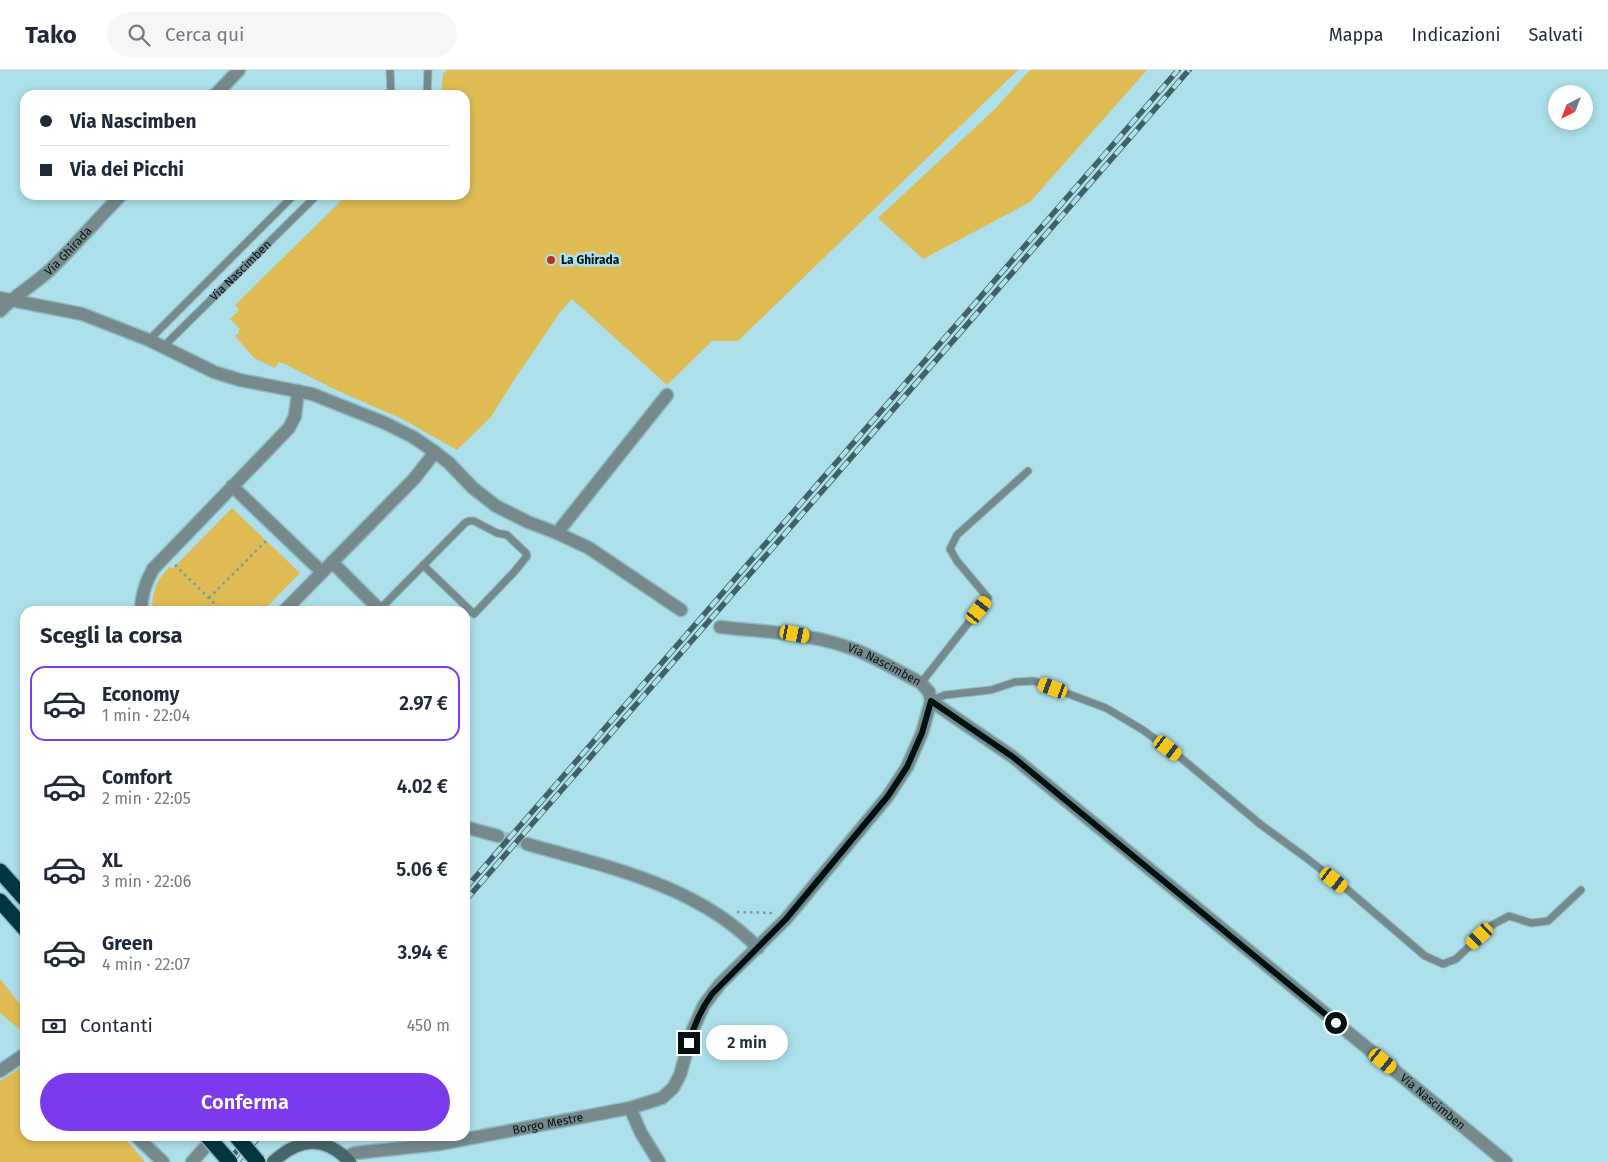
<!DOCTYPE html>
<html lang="it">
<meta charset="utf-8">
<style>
body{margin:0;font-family:"Fira Sans",sans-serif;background:#f6f6f7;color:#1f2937;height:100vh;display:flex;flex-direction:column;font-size:19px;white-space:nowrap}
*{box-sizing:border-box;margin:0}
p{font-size:16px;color:#747a83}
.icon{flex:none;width:28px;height:28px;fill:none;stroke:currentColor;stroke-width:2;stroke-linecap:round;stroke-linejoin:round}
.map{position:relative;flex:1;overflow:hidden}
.sheet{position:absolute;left:20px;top:536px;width:450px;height:535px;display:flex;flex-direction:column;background:#fff;border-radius:15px;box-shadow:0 2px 8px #0003}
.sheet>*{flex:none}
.top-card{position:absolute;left:20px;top:20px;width:450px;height:110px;border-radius:15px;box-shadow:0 2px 8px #0003;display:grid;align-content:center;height:110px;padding:0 20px;background:#fff}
.needle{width:32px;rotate:222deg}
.tools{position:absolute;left:1548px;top:15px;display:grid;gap:10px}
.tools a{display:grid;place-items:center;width:45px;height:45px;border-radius:50%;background:#fff;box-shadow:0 2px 8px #0003;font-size:25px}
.end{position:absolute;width:22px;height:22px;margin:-11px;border:6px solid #001114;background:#fff;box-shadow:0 0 0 2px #fff}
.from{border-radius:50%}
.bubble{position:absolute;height:35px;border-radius:18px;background:#fff;box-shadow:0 2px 8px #0003;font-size:16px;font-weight:600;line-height:35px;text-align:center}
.car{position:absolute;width:15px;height:30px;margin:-15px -8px;border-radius:6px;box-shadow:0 0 4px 1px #0007;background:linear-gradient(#f5c518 24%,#345 0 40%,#f5c518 0 76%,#345 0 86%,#f5c518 0)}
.top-card b{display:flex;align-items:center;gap:18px;height:48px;font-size:19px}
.top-card b+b{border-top:1px solid #e0e1e3}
.top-card i{width:12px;height:12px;background:#1f2937}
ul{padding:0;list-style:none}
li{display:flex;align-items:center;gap:15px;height:75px;margin:0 10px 8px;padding:0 10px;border:2px solid transparent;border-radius:15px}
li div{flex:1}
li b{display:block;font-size:19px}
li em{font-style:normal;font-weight:600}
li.active{border-color:#7c3aed}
li>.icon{width:45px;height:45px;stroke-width:1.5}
h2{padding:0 20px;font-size:22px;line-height:60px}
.pay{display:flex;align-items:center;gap:12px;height:55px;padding:0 20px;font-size:19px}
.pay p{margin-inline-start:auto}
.primary-button{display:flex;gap:10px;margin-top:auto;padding:10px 20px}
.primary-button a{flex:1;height:58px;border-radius:30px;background:#7c3aed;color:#fff;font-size:20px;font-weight:600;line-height:58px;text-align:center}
header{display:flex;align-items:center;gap:30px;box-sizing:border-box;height:70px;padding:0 25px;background:#fff;border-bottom:1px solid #e0e1e3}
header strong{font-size:24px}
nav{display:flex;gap:28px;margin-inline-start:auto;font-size:18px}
.search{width:350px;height:45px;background:#f6f6f7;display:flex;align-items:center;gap:12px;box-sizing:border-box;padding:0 18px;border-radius:28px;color:#747a83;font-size:19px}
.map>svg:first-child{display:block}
.green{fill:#debb53}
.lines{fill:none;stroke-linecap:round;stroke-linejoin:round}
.street-tunnel{stroke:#93c1ca;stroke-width:12;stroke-dasharray:12 6;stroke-linecap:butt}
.lane-casing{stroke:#8ebbc3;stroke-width:9}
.street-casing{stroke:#8ebbc3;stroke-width:15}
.secondary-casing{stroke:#8ebbc3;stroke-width:15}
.highway-casing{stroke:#8ebbc3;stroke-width:18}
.path{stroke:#749ba3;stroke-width:2.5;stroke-dasharray:2.5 4;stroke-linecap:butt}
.lane{stroke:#768a8e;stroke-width:7}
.street{stroke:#768a8e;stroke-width:12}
.secondary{stroke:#47666c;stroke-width:12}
.highway{stroke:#00373f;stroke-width:15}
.rail-casing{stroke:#426066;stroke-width:5.5}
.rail{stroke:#ade0ea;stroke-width:4;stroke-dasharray:11;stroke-linecap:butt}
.highway-bridge-casing{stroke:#8ebbc3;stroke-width:18;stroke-linecap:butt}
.highway-bridge{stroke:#00373f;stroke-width:15}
.route{stroke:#001114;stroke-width:6}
.poi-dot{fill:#bd301f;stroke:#ade0ea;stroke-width:2}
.labels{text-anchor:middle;stroke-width:5;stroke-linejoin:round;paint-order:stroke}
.street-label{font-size:12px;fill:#001114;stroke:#ade0ea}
.poi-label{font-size:12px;font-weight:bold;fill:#001114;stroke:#ade0ea;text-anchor:start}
</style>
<header>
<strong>Tako</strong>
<div class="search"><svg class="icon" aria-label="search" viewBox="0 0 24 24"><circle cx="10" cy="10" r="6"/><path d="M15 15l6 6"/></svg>Cerca qui</div>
<nav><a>Mappa</a><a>Indicazioni</a><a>Salvati</a></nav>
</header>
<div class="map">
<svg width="1608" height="1092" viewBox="0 0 1608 1092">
<rect width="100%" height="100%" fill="#ade0ea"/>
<!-- green -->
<path class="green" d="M 447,0 L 1018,0 L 738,271 L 712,271 L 667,315 L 572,229 L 561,241 L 512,313 L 491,347 L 457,380 L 402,349 L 334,319 L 283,293 L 279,292 L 275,298 L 254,288 L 235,266 L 239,263 L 238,262 L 240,259 L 230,249 L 239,240 L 235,235 L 347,125 L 465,125 L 465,25 L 441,25 L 443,4 Z
M 1030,0 L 1147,0 L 1030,132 L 923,189 L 878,148 L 995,39 Z
M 232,438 L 300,503 L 263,541 L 152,541 C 152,523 156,511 169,497 L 173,498 Z
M 0,909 L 25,940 L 25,964 L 0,943 Z
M 25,995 L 25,1066 L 123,1066 L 145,1092 L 0,1092 L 0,1011 Z"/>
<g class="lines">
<!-- street-tunnel -->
<path class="street-tunnel" d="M 498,766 L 527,774"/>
<!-- lane casing -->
<g class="lane-casing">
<g id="lane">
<path d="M 390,0 L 391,25"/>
<path d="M 427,25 L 428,0"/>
<path d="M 149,270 L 294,125"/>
<path id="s1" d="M 163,277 L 317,125"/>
<path d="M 379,540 L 465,453 L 469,451 L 474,451 L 497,463 L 507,465 L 526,483 L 527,486 L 515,501 L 474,544 L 423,495"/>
<path d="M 921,613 L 988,528 L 957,491 L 950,479 L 957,465 L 1028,401"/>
<path d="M 931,631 L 945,625 L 991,620 L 1015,612 L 1034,611 L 1106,638 L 1143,660 L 1181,688 L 1260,754 L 1305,787 L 1349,821 L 1425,886 L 1443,894 L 1456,889 L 1492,855 L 1509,846 L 1531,853 L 1548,851 L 1581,820"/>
</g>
</g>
<!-- street casing -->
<g class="street-casing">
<g id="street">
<path d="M 215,25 L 239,0"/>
<path d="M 0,228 L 82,244 L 149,270 L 214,302 L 240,310 L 312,324 L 385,353 L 413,367 L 435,382 L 449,393 L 473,418 L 496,436 L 528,452 L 557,463 L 589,478 L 681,540"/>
<path id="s2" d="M 0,241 C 15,225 35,214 51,199 C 75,175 97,150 121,125"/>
<path d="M 232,416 L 322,502"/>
<path d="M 557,463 L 667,325"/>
<path d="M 332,492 L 381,541"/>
<path d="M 141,541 C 141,525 145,513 153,499 L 289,358 L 295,346 L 298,321"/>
<path d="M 284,541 L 414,409 L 435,382"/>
<path id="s3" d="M 720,557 C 765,562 813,563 856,580 C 878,589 900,602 921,613 L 929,622 L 931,631 L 1013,687 L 1506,1092"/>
<path d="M 465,757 L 498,766"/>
<path d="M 527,774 C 607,797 698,815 758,878"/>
<path d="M 0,1001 L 25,984"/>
<path d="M 630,1038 L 641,1063 L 659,1092"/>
<path d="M 136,1066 L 163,1092"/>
<path id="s4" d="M 345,1087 L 355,1083 L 440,1074 L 630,1038 L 662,1028 L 673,1018 L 680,1005 L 693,959 L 704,935 L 720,914 L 786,849 L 888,726 L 907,697 L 922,663 L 931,631"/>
<path d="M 192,1092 L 215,1066"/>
</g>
</g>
<!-- secondary casing -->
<g class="secondary-casing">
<path id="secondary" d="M 273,1092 C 299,1068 324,1065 350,1092"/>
</g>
<!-- highway casing -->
<g class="highway-casing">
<path id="highway" d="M 0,801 L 25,829
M 0,831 L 25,859"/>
</g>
<!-- path -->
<path class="path" d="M 175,495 L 222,541
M 209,528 L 268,469
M 737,842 L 774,843"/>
<!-- lane -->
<use href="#lane" class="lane"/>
<!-- street -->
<use href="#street" class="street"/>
<!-- secondary -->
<use href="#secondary" class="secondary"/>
<!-- highway -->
<use href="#highway" class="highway"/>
<!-- rail casing -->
<g class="rail-casing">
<path id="rail" d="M 465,819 L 1178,0
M 465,831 L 1189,0
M 227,1092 L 250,1066
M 237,1092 L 260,1066"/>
</g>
<!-- rail -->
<use href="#rail" class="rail"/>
<!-- highway-bridge casing -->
<g class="highway-bridge-casing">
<path id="highway-bridge" d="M 207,1066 L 230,1092
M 236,1066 L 258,1092"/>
</g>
<!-- highway-bridge -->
<use href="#highway-bridge" class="highway-bridge"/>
</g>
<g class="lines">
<!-- route -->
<path class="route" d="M 689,973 C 694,955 701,939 712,924 L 786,849 L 888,726 L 907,697 L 922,663 L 931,631 L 1013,687 L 1336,953"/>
</g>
<!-- markers -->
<circle class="poi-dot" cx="551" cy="190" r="5"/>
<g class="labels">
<!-- street labels -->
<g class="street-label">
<text dy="4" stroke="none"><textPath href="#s2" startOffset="91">Via Ghirada</textPath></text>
<text dy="4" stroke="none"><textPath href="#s1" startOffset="109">Via Nascimben</textPath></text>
<text dy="4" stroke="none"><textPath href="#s3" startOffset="170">Via Nascimben</textPath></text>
<text dy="4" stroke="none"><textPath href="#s3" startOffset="875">Via Nascimben</textPath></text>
<text dy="4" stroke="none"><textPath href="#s4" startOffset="206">Borgo Mestre</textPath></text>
</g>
<!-- poi labels -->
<g class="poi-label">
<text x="561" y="194">La Ghirada</text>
</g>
</g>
</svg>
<div class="tools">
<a><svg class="needle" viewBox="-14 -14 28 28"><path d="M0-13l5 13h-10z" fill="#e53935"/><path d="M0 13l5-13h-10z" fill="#747a83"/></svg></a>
</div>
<i class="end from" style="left:1336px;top:953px"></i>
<i class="end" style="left:689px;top:973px"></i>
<div class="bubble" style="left:706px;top:955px;width:82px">2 min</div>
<i class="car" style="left:979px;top:540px;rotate:38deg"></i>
<i class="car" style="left:795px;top:564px;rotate:101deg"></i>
<i class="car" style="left:1053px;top:618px;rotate:290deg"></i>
<i class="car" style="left:1168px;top:678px;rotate:127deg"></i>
<i class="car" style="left:1334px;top:810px;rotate:128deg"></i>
<i class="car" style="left:1480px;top:866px;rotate:227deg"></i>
<i class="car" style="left:1383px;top:991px;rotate:129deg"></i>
<div class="top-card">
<b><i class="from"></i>Via Nascimben</b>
<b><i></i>Via dei Picchi</b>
</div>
<section class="sheet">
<h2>Scegli la corsa</h2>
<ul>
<li class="active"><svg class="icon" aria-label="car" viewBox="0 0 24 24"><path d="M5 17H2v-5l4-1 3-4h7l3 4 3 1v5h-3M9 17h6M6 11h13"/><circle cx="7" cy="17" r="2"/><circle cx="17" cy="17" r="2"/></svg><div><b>Economy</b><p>1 min · 22:04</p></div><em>2.97 €</em></li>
<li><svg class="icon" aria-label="car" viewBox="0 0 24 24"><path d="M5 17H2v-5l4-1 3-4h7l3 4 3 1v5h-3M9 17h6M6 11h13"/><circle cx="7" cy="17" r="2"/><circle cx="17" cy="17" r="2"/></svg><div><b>Comfort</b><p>2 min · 22:05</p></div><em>4.02 €</em></li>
<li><svg class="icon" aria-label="car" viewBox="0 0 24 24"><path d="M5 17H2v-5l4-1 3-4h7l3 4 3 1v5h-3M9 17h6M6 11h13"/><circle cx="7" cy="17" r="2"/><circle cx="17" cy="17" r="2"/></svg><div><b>XL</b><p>3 min · 22:06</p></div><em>5.06 €</em></li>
<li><svg class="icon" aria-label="car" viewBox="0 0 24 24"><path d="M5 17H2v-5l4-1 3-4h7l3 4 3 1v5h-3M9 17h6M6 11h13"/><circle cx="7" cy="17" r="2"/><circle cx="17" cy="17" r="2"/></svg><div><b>Green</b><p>4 min · 22:07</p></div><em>3.94 €</em></li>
</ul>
<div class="pay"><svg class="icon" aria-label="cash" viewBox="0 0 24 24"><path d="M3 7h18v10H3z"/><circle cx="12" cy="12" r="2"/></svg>Contanti<p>450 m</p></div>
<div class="primary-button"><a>Conferma</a></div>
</section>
</div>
